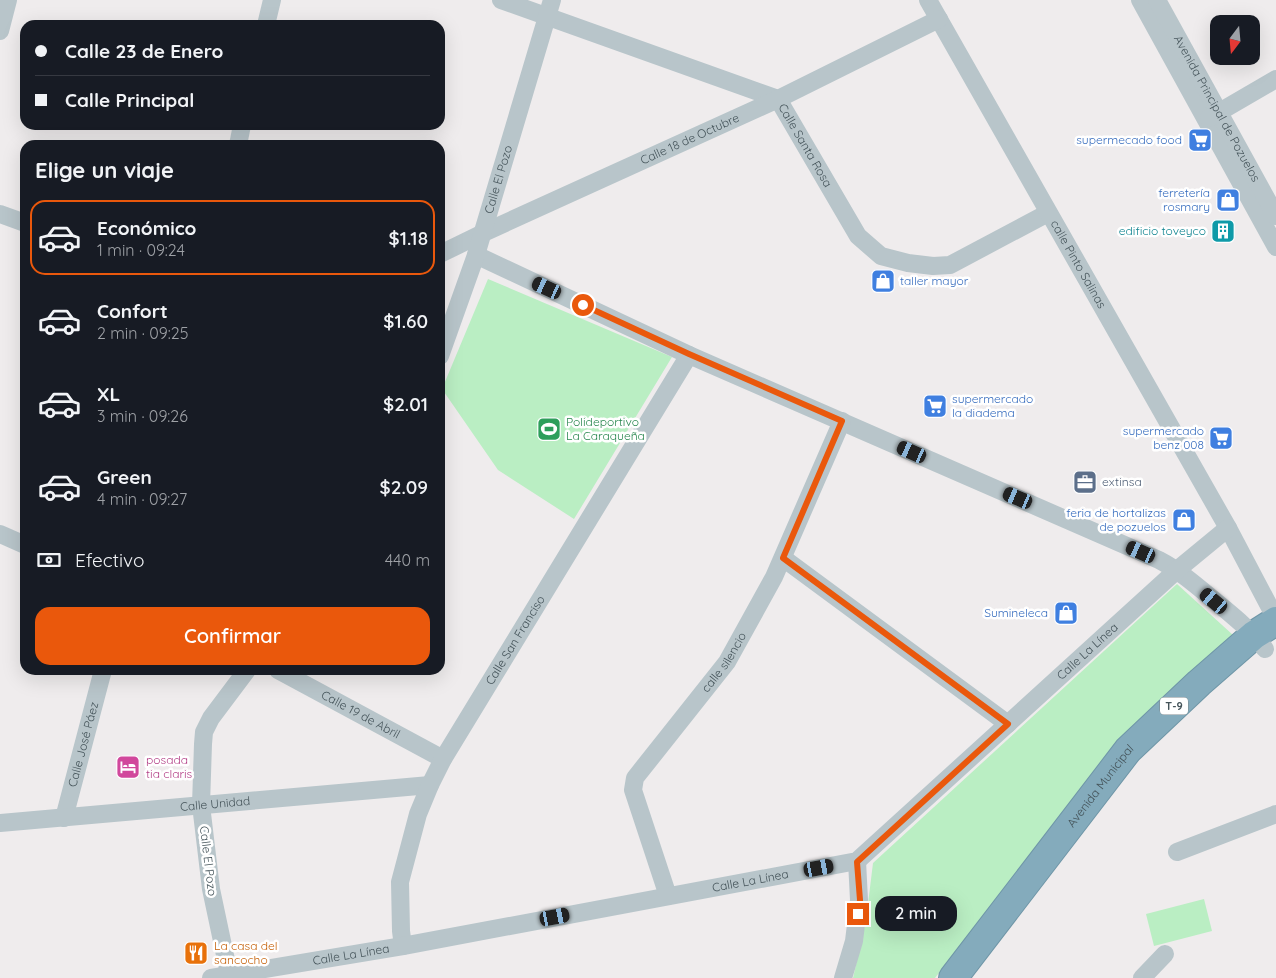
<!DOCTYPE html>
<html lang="es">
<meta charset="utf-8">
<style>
body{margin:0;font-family:Quicksand,sans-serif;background:#242831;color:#f1f3f6;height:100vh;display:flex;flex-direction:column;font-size:19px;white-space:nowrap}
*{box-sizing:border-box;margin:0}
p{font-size:16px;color:#9ea1a6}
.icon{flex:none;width:28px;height:28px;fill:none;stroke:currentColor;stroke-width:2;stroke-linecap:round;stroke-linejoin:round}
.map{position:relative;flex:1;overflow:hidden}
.side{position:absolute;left:20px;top:140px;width:425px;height:535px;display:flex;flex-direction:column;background:#171b24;border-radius:15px;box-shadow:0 5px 20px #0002}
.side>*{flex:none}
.top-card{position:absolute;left:20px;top:20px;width:425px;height:110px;border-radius:15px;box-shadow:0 5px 20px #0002;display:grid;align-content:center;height:110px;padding:0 15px;background:#171b24}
.needle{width:32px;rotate:196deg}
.buttons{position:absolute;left:1210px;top:15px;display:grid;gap:10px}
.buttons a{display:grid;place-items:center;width:50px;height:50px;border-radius:10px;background:#171b24;box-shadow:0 5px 20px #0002;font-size:25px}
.end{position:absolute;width:22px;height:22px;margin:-11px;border:6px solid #ea580c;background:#fff;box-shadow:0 0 0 2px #fff}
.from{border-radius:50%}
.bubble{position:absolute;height:35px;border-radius:15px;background:#171b24;box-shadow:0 5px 20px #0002;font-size:16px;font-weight:600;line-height:35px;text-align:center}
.car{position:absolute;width:15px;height:30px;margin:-15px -8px;border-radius:6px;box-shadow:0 0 4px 1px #0007;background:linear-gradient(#222 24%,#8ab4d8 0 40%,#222 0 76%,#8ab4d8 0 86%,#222 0)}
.top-card b{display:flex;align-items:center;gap:18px;height:48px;font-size:19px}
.top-card b+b{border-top:1px solid #363941}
.top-card i{width:12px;height:12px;background:#f1f3f6}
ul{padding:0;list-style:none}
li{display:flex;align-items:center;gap:15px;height:75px;margin:0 10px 8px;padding:0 5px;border:2px solid transparent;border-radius:15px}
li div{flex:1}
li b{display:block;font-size:19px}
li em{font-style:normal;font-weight:600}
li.active{border-color:#ea580c}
li>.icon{width:45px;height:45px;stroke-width:1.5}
h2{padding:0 15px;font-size:22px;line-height:60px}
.pay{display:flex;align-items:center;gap:12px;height:55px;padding:0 15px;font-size:19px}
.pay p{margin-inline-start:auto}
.button{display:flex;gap:10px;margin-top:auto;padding:10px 15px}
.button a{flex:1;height:58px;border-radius:15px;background:#ea580c;color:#fff;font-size:20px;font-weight:600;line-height:58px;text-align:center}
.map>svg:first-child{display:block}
.green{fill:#baeec3}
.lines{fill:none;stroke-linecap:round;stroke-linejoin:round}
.highway-casing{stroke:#6f96a7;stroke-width:30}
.street{stroke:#b8c5ca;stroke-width:18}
.highway{stroke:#84abbc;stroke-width:28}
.route{stroke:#ea580c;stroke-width:6}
.labels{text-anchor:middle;stroke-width:5;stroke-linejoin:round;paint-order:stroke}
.shield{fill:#fff;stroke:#7d878c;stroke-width:1}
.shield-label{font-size:11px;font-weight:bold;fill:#45545a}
.street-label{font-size:12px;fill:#45545a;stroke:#fff}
.shop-label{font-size:12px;fill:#366cbe;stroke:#fff;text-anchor:end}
.culture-label{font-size:12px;fill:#0d838f;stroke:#fff;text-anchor:end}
.leisure-label{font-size:12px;fill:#27864d;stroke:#fff;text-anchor:start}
.service-label{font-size:12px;fill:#4e5e75;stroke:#fff;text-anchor:start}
.hotel-label{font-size:12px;fill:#b23c85;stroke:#fff;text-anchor:start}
.food-label{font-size:12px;fill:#c56008;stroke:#fff;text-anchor:start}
</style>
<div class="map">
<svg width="1276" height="978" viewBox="0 0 1276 978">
<rect width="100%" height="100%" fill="#efeced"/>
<!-- green -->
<path class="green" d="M 488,279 L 672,357 L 574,519 L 498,470 L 442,389 Z
M 1177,584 L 1233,635 L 1105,759 L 935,978 L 853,978 L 866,920 L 873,863 Z
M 1204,899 L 1212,931 L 1154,946 L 1146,914 Z"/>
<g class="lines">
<!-- highway casing -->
<g class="highway-casing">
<g id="highway">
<path id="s12" d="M 953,978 L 1128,750 L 1199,683 L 1254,635 L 1276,621"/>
</g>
</g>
<!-- street -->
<g class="street">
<path id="s1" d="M 501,0 L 778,99 L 858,236 L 881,256 L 908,263 L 933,266 L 950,265 L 1048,213"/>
<path id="s2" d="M 928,0 L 1228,528 L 1276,619"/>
<path d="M 1140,0 L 1276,247"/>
<path id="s3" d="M 1157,0 L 1276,216"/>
<path d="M 266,25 L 272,0"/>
<path d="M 0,31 L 8,0"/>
<path d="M 1209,118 L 1276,79"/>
<path d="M 238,145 L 242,125"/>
<path d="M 0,214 L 25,223"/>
<path id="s4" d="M 440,254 L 481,234 L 778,99 L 939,19"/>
<path d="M 476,255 L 689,355 L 1159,560 C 1180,571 1197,586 1215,601 C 1233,616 1251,630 1265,649"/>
<path id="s5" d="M 440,356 L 476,255 L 552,0"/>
<path d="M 0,534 L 25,545"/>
<path d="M 783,558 L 1008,724"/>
<path id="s6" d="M 278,670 L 443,759"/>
<path id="s7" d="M 64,818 L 103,670"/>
<path id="s8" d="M 0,823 L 430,785"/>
<path d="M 1177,852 L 1276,814"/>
<path id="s9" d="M 668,896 L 633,790 L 635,778 L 727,662 L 774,577 L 842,421"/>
<path id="s10" d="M 403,946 L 401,931 L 400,882 L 418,814 L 430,785 L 443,759 L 689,355"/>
<path d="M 229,974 L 211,889 L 201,805 L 203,744 L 204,732 L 211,718 L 247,670"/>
<path id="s11" d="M 211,978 L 403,946 L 857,861 L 1177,570 L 1228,528"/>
<path d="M 843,978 L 854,941 L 859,900 L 857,861"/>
<path d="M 1142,978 L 1165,954"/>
</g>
<!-- highway -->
<use href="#highway" class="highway"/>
</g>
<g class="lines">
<!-- route -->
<path class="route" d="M 583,305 L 689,354 L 842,421 L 783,558 L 1008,724 L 857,862 L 860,900 L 858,914"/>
</g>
<!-- icons -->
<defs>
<g id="supermarket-square" transform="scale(1.25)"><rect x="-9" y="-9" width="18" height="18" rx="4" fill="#3f7fe0" stroke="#fff"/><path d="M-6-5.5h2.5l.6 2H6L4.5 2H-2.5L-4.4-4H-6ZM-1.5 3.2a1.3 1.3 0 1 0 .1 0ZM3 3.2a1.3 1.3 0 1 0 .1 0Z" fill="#fff"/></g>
<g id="shop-square" transform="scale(1.25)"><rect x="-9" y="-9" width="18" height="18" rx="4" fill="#3f7fe0" stroke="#fff"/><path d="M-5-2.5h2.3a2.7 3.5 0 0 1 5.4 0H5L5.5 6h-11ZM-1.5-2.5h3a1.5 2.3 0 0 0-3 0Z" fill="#fff"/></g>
<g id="building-square" transform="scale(1.25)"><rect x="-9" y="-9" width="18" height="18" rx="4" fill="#0f9aa8" stroke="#fff"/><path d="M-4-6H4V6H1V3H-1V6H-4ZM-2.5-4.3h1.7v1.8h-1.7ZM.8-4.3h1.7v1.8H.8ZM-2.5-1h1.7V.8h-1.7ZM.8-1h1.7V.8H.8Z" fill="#fff"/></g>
<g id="stadium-square" transform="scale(1.25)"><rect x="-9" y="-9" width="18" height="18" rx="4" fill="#2e9e5b" stroke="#fff"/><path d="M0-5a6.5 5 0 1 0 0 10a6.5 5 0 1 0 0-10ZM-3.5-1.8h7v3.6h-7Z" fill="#fff"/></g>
<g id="office-square" transform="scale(1.25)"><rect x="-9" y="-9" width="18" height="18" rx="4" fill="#5c6f8a" stroke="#fff"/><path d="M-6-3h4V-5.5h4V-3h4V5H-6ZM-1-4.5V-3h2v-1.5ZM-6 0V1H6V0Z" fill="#fff"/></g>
<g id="hotel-square" transform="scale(1.25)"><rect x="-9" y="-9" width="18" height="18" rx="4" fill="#d1479c" stroke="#fff"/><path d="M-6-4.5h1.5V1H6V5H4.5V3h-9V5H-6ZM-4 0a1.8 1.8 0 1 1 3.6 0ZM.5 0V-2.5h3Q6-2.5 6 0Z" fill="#fff"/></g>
<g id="restaurant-square" transform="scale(1.25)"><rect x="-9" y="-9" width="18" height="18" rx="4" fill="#e8710a" stroke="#fff"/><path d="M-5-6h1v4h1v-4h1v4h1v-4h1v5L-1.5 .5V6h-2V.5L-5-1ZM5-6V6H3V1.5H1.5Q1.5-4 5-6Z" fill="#fff"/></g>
</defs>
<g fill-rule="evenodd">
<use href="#supermarket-square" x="1200" y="140"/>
<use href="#shop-square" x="1228" y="200"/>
<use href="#building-square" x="1223" y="231"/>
<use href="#shop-square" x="883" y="281"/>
<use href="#supermarket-square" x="935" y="406"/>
<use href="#stadium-square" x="549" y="429"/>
<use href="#supermarket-square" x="1221" y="438"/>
<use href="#office-square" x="1085" y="482"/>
<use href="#shop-square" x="1184" y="520"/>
<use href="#shop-square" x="1066" y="613"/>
<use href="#hotel-square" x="128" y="767"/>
<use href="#restaurant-square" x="196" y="953"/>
</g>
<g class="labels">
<!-- shield labels -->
<rect class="shield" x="1160" y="697.5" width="28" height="17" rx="4"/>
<g class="shield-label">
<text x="1174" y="710">T-9</text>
</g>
<!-- street labels -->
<g class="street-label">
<text dy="4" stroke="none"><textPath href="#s3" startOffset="124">Avenida Principal de Pozuelos</textPath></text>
<text dy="4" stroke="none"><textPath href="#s4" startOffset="275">Calle 18 de Octubre</textPath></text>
<text dy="4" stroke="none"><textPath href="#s1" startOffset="348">Calle Santa Rosa</textPath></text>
<text dy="4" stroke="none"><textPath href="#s5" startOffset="186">Calle El Pozo</textPath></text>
<text dy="4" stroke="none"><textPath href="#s2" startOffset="304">calle Pinto Salinas</textPath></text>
<text dy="4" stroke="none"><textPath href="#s10" startOffset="334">Calle San Franciso</textPath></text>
<text dy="4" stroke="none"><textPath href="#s11" startOffset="968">Calle La Línea</textPath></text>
<text dy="4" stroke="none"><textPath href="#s9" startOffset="270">calle silencio</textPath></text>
<text dy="4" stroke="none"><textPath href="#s6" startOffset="94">Calle 19 de Abril</textPath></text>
<text dy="4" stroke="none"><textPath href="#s7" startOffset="76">Calle José Páez</textPath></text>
<text dy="4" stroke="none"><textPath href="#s12" startOffset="242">Avenida Municipal</textPath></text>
<text dy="4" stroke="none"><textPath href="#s8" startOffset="216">Calle Unidad</textPath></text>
<text transform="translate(208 861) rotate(83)" y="4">Calle El Pozo</text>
<text dy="4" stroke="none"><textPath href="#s11" startOffset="548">Calle La Línea</textPath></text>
<text dy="4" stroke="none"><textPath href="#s11" startOffset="142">Calle La Línea</textPath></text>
</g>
<!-- shop labels -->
<g class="shop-label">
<text x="1182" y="144">supermecado food</text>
<text x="1210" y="197">ferretería<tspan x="1210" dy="14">rosmary</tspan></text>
<text x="900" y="285" text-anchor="start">taller mayor</text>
<text x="952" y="403" text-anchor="start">supermercado<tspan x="952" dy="14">la diadema</tspan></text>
<text x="1204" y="435">supermercado<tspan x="1204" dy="14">benz 008</tspan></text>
<text x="1166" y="517">feria de hortalizas<tspan x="1166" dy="14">de pozuelos</tspan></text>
<text x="1048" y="617">Sumineleca</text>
</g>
<!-- culture labels -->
<g class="culture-label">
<text x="1206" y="235">edificio toveyco</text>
</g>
<!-- leisure labels -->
<g class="leisure-label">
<text x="566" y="426">Polideportivo<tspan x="566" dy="14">La Caraqueña</tspan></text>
</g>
<!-- service labels -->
<g class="service-label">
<text x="1102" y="486">extinsa</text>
</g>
<!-- hotel labels -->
<g class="hotel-label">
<text x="146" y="764">posada<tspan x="146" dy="14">tia claris</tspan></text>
</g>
<!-- food labels -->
<g class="food-label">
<text x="214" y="950">La casa del<tspan x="214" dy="14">sancocho</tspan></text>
</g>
</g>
</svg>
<div class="buttons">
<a><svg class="needle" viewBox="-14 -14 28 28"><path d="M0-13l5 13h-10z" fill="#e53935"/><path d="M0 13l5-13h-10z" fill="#9ea1a6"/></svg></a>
</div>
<i class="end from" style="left:583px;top:305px"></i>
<i class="end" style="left:858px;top:914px"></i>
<div class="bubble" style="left:875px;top:896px;width:82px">2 min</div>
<i class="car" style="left:547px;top:288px;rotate:295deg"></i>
<i class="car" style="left:912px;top:452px;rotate:294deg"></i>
<i class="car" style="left:1018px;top:498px;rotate:293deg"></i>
<i class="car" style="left:1141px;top:552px;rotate:294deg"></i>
<i class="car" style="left:1214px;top:601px;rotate:310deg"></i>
<i class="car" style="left:819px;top:868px;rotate:80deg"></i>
<i class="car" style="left:555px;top:917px;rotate:79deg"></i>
<div class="top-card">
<b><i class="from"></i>Calle 23 de Enero</b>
<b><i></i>Calle Principal</b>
</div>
<section class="side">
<h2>Elige un viaje</h2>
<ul>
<li class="active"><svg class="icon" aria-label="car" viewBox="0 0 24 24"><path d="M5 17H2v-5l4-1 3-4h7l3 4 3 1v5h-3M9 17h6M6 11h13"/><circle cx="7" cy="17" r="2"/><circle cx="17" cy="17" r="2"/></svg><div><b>Económico</b><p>1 min · 09:24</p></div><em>$1.18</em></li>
<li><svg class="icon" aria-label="car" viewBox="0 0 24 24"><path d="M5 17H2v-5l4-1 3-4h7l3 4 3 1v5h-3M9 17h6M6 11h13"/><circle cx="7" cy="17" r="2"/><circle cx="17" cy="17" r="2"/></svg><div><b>Confort</b><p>2 min · 09:25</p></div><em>$1.60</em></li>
<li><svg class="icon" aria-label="car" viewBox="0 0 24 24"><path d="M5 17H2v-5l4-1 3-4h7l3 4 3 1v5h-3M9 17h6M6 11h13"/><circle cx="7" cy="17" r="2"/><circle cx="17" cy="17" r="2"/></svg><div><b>XL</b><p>3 min · 09:26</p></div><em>$2.01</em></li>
<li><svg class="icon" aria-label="car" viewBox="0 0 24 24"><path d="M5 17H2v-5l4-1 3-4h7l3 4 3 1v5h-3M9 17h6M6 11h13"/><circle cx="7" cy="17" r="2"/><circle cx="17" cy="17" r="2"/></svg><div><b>Green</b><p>4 min · 09:27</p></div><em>$2.09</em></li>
</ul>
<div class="pay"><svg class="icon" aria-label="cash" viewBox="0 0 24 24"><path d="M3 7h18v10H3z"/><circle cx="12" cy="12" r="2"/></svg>Efectivo<p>440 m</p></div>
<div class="button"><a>Confirmar</a></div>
</section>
</div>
